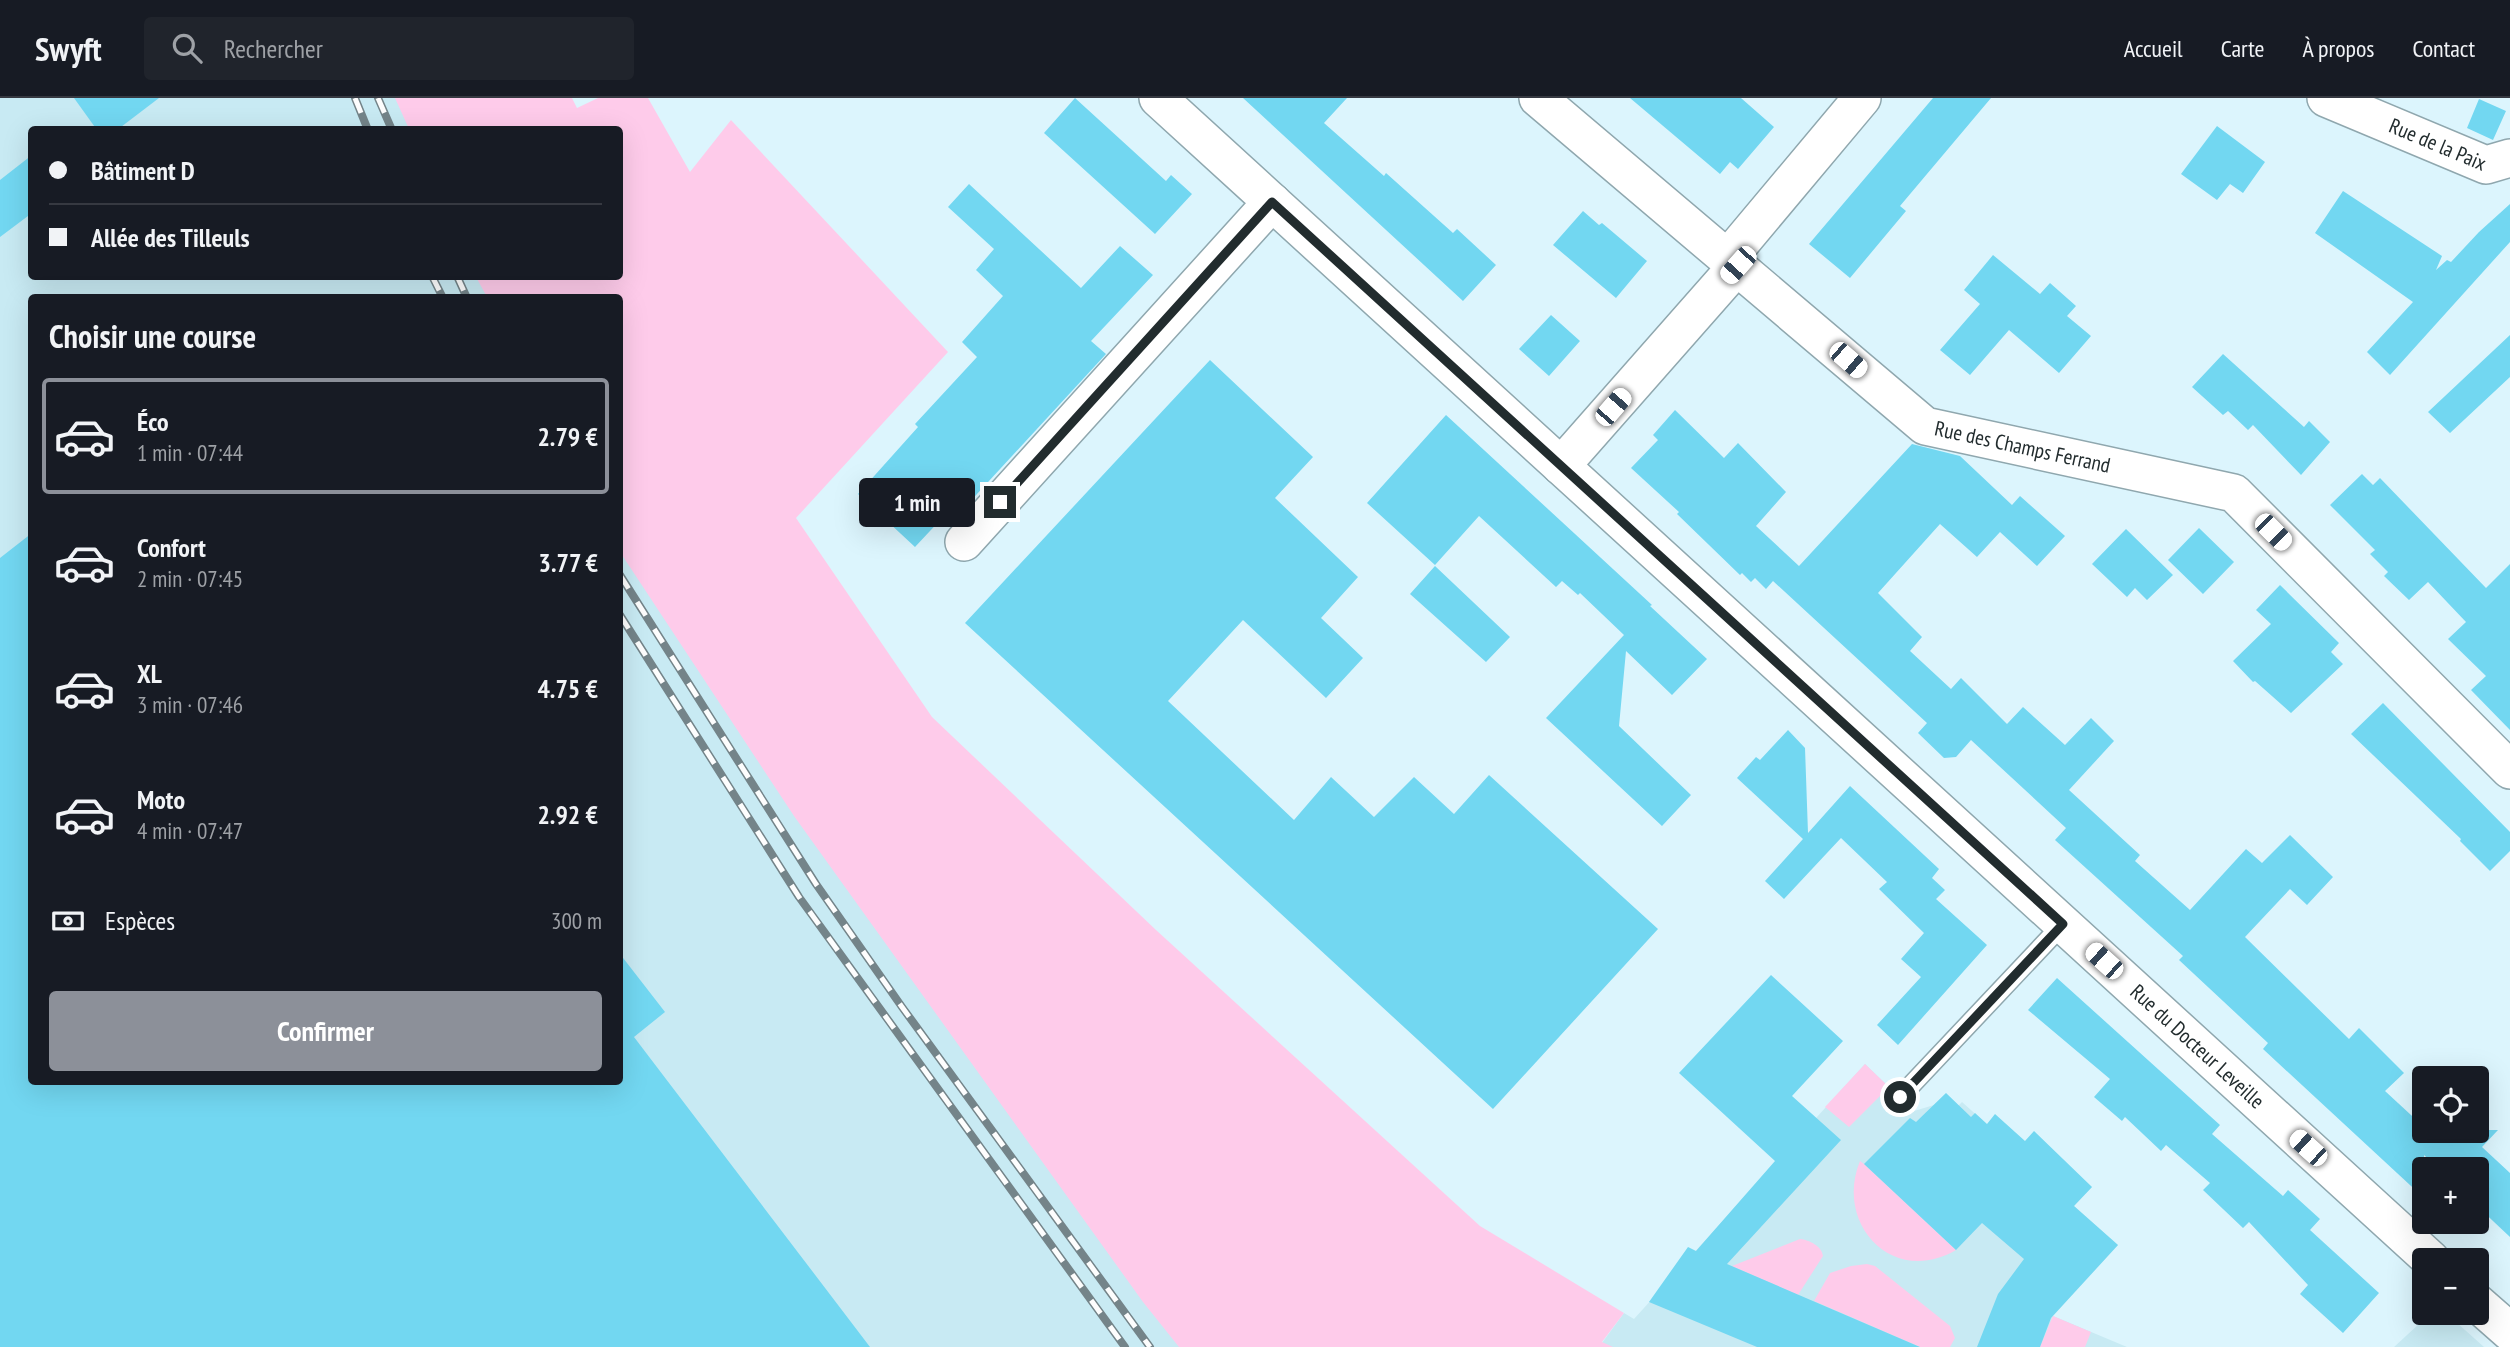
<!DOCTYPE html>
<html lang="fr">
<meta charset="utf-8">
<style>
body{margin:0;font-family:"PT Sans Narrow",sans-serif;background:#20242c;color:#f1f3f6;height:100vh;display:flex;flex-direction:column;font-size:26px;white-space:nowrap}
*{box-sizing:border-box;margin:0}
p{font-size:23px;color:#9ea1a6}
.icon{flex:none;width:38px;height:38px;fill:none;stroke:currentColor;stroke-width:2;stroke-linecap:round;stroke-linejoin:round}
.map{position:relative;flex:1;overflow:hidden}
.sheet{position:absolute;left:28px;top:196px;width:595px;height:791px;display:flex;flex-direction:column;background:#171b24;border-radius:7px;box-shadow:0 7px 28px #0002}
.sheet>*{flex:none}
.banner{position:absolute;left:28px;top:28px;width:595px;height:154px;border-radius:7px;box-shadow:0 7px 28px #0002;display:grid;align-content:center;height:154px;padding:0 21px;background:#171b24}
.buttons{position:absolute;left:2412px;top:968px;display:grid;gap:14px}
.buttons a{display:grid;place-items:center;width:77px;height:77px;border-radius:7px;background:#171b24;box-shadow:0 7px 28px #0002;font-size:35px}
.end{position:absolute;width:32px;height:32px;margin:-16px;border:9px solid #222c2e;background:#fff;box-shadow:0 0 0 4px #fff}
.from{border-radius:50%}
.bubble{position:absolute;height:49px;border-radius:7px;background:#171b24;box-shadow:0 7px 28px #0002;font-size:23px;font-weight:700;line-height:49px;text-align:center}
.car{position:absolute;width:21px;height:42px;margin:-21px -10px;border-radius:9px;box-shadow:0 0 5px 2px #0007;background:linear-gradient(#fff 24%,#345 0 40%,#fff 0 76%,#345 0 86%,#fff 0)}
.banner b{display:flex;align-items:center;gap:24px;height:66px;font-size:26px}
.banner b+b{border-top:2px solid #363941}
.banner i{width:18px;height:18px;background:#f1f3f6}
ul{padding:0;list-style:none}
li{display:flex;align-items:center;gap:21px;height:116px;margin:0 14px 10px;padding:0 7px;border:4px solid transparent;border-radius:7px}
li div{flex:1}
li b{display:block;font-size:26px}
li em{font-style:normal;font-weight:700}
li.selected{border-color:#8c9099}
li>.icon{width:63px;height:63px;stroke-width:1.5}
h2{padding:0 21px;font-size:32px;line-height:84px}
.pay{display:flex;align-items:center;gap:18px;height:77px;padding:0 21px;font-size:26px}
.pay p{margin-inline-start:auto}
.button{display:flex;gap:14px;margin-top:auto;padding:14px 21px}
.button a{flex:1;height:80px;border-radius:7px;background:#8c9099;color:#fff;font-size:28px;font-weight:700;line-height:80px;text-align:center}
header{display:flex;align-items:center;gap:42px;box-sizing:border-box;height:98px;padding:0 35px;background:#171b24;border-bottom:2px solid #363941}
header strong{font-size:33px}
nav{display:flex;gap:38px;margin-inline-start:auto;font-size:24px}
.search{width:490px;height:63px;background:#20242c;display:flex;align-items:center;gap:18px;box-sizing:border-box;padding:0 24px;border-radius:7px;color:#9ea1a6;font-size:26px}
.map>svg:first-child{display:block}
.built{fill:#c8eaf3}
.green{fill:#fecbea}
.building{fill:#72d7f1}
.lines{fill:none;stroke-linecap:round;stroke-linejoin:round}
.service-casing{stroke:#8fa7ae;stroke-width:21}
.minor-casing{stroke:#8fa7ae;stroke-width:40}
.service{stroke:#fff;stroke-width:18}
.minor{stroke:#fff;stroke-width:37}
.rail-casing{stroke:#748489;stroke-width:8}
.rail{stroke:#fdfdfd;stroke-width:5;stroke-dasharray:16;stroke-linecap:butt}
.route{stroke:#222c2e;stroke-width:9}
.labels{text-anchor:middle;stroke-width:7;stroke-linejoin:round;paint-order:stroke}
.street-label{font-size:21px;fill:#222c2e;stroke:#fdfdfd}
</style>
<header>
<strong>Swyft</strong>
<div class="search"><svg class="icon" aria-label="search" viewBox="0 0 24 24"><circle cx="10" cy="10" r="6"/><path d="M15 15l6 6"/></svg>Rechercher</div>
<nav><a>Accueil</a><a>Carte</a><a>À propos</a><a>Contact</a></nav>
</header>
<div class="map">
<svg width="2510" height="1249" viewBox="0 0 2510 1249">
<rect width="100%" height="100%" fill="#dcf5fd"/>
<!-- built -->
<path class="built" d="M 0,0 L 460,0 L 473,31 L 32,32 L 32,178 L 533,178 L 542,199 L 32,200 L 32,984 L 620,984 L 620,335 L 1270,1249 L 0,1249 Z
M 1865,966 L 1914,1013 L 1934,1007 L 1947,1019 L 1962,1004 L 2029,1064 L 2045,1047 L 2092,1089 L 2074,1108 L 2118,1147 L 2053,1218 L 2127,1249 L 1599,1249 L 1624,1215 L 1634,1221 Z
M 2432,1214 L 2446,1215 L 2484,1249 L 2394,1249 Z"/>
<!-- green -->
<path class="green" d="M 395,0 L 572,0 L 577,10 L 598,0 L 648,0 L 690,74 L 731,22 L 948,254 L 796,420 L 932,619 L 1156,832 L 1480,1128 L 1624,1215 L 1602,1244 L 1613,1249 L 1179,1249 L 1143,1204 L 794,718 L 620,454 L 620,200 L 487,199 L 476,179 L 620,178 L 620,32 L 409,31 Z
M 1865,966 L 1889,989 L 1849,1029 L 1825,1009 Z
M 1860,1063 L 1864,1066 L 1956,1152 C 1893,1189 1834,1126 1860,1063 Z
M 1800,1141 C 1809,1142 1822,1148 1823,1158 L 1798,1197 L 1732,1168 Z
M 1867,1166 L 1875,1168 L 1950,1228 L 1955,1240 L 1950,1249 L 1920,1249 L 1814,1203 L 1830,1175 L 1851,1168 Z
M 2053,1218 L 2091,1234 L 2085,1249 L 2040,1249 Z"/>
<!-- building -->
<path class="building" d="M 74,0 L 159,0 L 117,32 L 97,32 Z
M 1075,0 L 1166,83 L 1171,77 L 1192,96 L 1155,136 L 1044,35 Z
M 1243,0 L 1347,0 L 1324,25 L 1384,78 L 1386,75 L 1453,135 L 1457,131 L 1496,167 L 1463,203 Z
M 1630,0 L 1741,0 L 1774,29 L 1738,71 L 1730,64 L 1720,76 Z
M 1933,0 L 1991,0 L 1900,108 L 1906,113 L 1850,180 L 1809,146 Z
M 2479,1 L 2506,13 L 2493,42 L 2467,30 Z
M 2217,28 L 2265,64 L 2243,95 L 2230,86 L 2217,102 L 2181,76 Z
M 32,57 L 32,115 L 0,139 L 0,82 Z
M 969,86 L 1081,190 L 1120,148 L 1153,177 L 1091,243 L 1106,256 L 965,409 L 958,403 L 915,449 L 858,396 L 918,329 L 915,326 L 977,259 L 962,244 L 1003,198 L 976,172 L 994,151 L 948,109 Z
M 2343,93 L 2442,158 L 2436,172 L 2447,162 L 2451,164 L 2479,134 L 2510,106 L 2510,144 L 2390,277 L 2367,254 L 2413,204 L 2315,135 Z
M 1583,113 L 1599,127 L 1602,125 L 1647,163 L 1616,200 L 1553,147 Z
M 1993,157 L 2040,196 L 2050,185 L 2076,208 L 2067,218 L 2091,238 L 2059,275 L 2009,232 L 1970,277 L 1940,252 L 1980,206 L 1964,192 Z
M 1551,217 L 1580,243 L 1549,278 L 1519,251 Z
M 2510,237 L 2510,279 L 2450,335 L 2428,314 Z
M 2223,256 L 2304,329 L 2309,323 L 2330,344 L 2301,377 L 2253,327 L 2248,332 L 2228,313 L 2223,317 L 2192,289 Z
M 1210,262 L 1313,359 L 1275,400 L 1358,479 L 1321,520 L 1363,560 L 1326,600 L 1243,522 L 1168,603 L 1294,722 L 1331,679 L 1374,719 L 1414,679 L 1454,716 L 1489,677 L 1658,831 L 1493,1011 L 965,525 Z
M 1675,312 L 1724,360 L 1738,345 L 1786,394 L 1756,428 L 1799,468 L 1912,346 L 1960,358 L 2012,407 L 2020,398 L 2065,438 L 2037,468 L 2000,434 L 1977,459 L 1940,426 L 1878,495 L 1922,539 L 1910,553 L 1951,591 L 1961,580 L 2007,626 L 2023,609 L 2065,647 L 2091,620 L 2114,643 L 2069,692 L 2140,757 L 2135,763 L 2190,812 L 2246,751 L 2262,765 L 2290,737 L 2333,779 L 2307,807 L 2290,791 L 2245,839 L 2349,941 L 2359,930 L 2404,975 L 2385,993 L 2424,1029 L 2424,1032 L 2498,1032 L 2482,1049 L 2510,1075 L 2510,1139 L 2476,1107 L 2476,1071 L 2439,1071 L 2424,1057 L 2424,1100 L 2263,951 L 2268,945 L 2179,862 L 2183,858 L 2055,742 L 2066,730 L 1971,642 L 1956,659 L 1944,660 L 1918,635 L 1927,625 L 1773,483 L 1766,491 L 1755,480 L 1751,484 L 1742,475 L 1740,477 L 1677,416 L 1679,414 L 1631,370 L 1658,342 L 1653,337 Z
M 1446,317 L 1652,507 L 1650,508 L 1707,561 L 1672,597 L 1626,553 L 1619,628 L 1691,697 L 1662,728 L 1546,620 L 1624,537 L 1580,495 L 1578,497 L 1562,483 L 1556,489 L 1479,418 L 1435,467 L 1367,405 Z
M 2362,376 L 2373,387 L 2380,380 L 2486,490 L 2510,466 L 2510,632 L 2471,592 L 2486,578 L 2448,541 L 2466,524 L 2428,484 L 2409,502 L 2384,478 L 2388,474 L 2370,456 L 2375,452 L 2330,407 Z
M 2199,430 L 2234,464 L 2203,496 L 2168,462 Z
M 2126,431 L 2173,477 L 2147,502 L 2135,490 L 2127,499 L 2092,466 Z
M 32,435 L 32,984 L 620,984 L 620,856 L 665,914 L 634,939 L 870,1249 L 0,1249 L 0,460 Z
M 1435,468 L 1510,539 L 1486,564 L 1410,496 Z
M 2280,487 L 2339,545 L 2331,554 L 2343,566 L 2291,615 L 2255,583 L 2253,584 L 2233,563 L 2271,526 L 2256,512 Z
M 2383,605 L 2510,734 L 2510,753 L 2490,773 L 2460,743 L 2461,741 L 2351,636 Z
M 1788,632 L 1805,650 L 1808,735 L 1850,688 L 1939,771 L 1932,780 L 1945,792 L 1936,801 L 1987,847 L 1898,947 L 1877,927 L 1921,879 L 1901,861 L 1924,835 L 1879,791 L 1887,784 L 1841,740 L 1784,801 L 1765,783 L 1803,741 L 1737,680 L 1756,659 L 1760,662 Z
M 1771,877 L 1843,943 L 1792,998 L 1841,1042 L 1727,1166 L 1920,1249 L 1757,1249 L 1649,1204 L 1688,1149 L 1696,1153 L 1775,1063 L 1679,975 Z
M 2057,880 L 2220,1027 L 2212,1036 L 2283,1098 L 2288,1092 L 2320,1121 L 2310,1132 L 2379,1195 L 2343,1235 L 2300,1196 L 2308,1187 L 2249,1124 L 2243,1130 L 2203,1092 L 2210,1085 L 2166,1047 L 2161,1053 L 2125,1019 L 2122,1023 L 2094,999 L 2110,981 L 2028,912 Z
M 1946,995 L 1971,1019 L 1975,1015 L 1987,1026 L 1995,1016 L 2025,1043 L 2034,1033 L 2092,1089 L 2074,1108 L 2118,1147 L 2051,1220 L 2040,1249 L 1977,1249 L 1998,1196 L 2024,1161 L 1982,1125 L 1956,1152 L 1864,1066 L 1910,1020 L 1916,1024 Z"/>
<g class="lines">
<!-- service casing -->
<g class="service-casing">
<path id="service" d="M 1900,999 L 2063,826"/>
</g>
<!-- minor casing -->
<g class="minor-casing">
<g id="minor">
<path id="s1" d="M 1158,0 L 2431,1162"/>
<path id="s2" d="M 1538,0 L 1925,328 L 2234,395 L 2510,672"/>
<path id="s3" d="M 2326,0 L 2486,67 L 2510,60"/>
<path d="M 1728,160 L 1862,0"/>
<path d="M 1561,368 L 1738,167"/>
<path d="M 964,444 L 1272,104"/>
<path d="M 2476,1204 L 2510,1234"/>
</g>
</g>
<!-- service -->
<use href="#service" class="service"/>
<!-- minor -->
<use href="#minor" class="minor"/>
<!-- rail casing -->
<g class="rail-casing">
<path id="rail" d="M 355,0 L 368,32
M 378,0 L 392,32
M 432,178 L 443,200
M 457,178 L 467,200
M 620,477 L 816,786 L 902,909 L 1150,1249
M 620,517 L 799,799 L 1125,1249"/>
</g>
<!-- rail -->
<use href="#rail" class="rail"/>
</g>
<g class="lines">
<!-- route -->
<path class="route" d="M 1000,404 L 1272,104 L 2063,826 L 1900,999"/>
</g>
<g class="labels">
<!-- street labels -->
<g class="street-label">
<text dy="7" stroke="none"><textPath href="#s3" startOffset="121">Rue de la Paix</textPath></text>
<text dy="7" stroke="none"><textPath href="#s2" startOffset="607">Rue des Champs Ferrand</textPath></text>
<text dy="7" stroke="none"><textPath href="#s1" startOffset="1407">Rue du Docteur Leveille</textPath></text>
</g>
</g>
</svg>
<div class="buttons">
<a><svg class="icon" aria-label="locate" viewBox="0 0 24 24"><circle cx="12" cy="12" r="6"/><path d="M12 2v4M12 18v4M2 12h4M18 12h4"/></svg></a>
<a>+</a>
<a>−</a>
</div>
<i class="end from" style="left:1900px;top:999px"></i>
<i class="end" style="left:1000px;top:404px"></i>
<div class="bubble" style="left:859px;top:380px;width:116px">1 min</div>
<i class="car" style="left:1738px;top:167px;rotate:222deg"></i>
<i class="car" style="left:1848px;top:262px;rotate:131deg"></i>
<i class="car" style="left:1613px;top:309px;rotate:41deg"></i>
<i class="car" style="left:2273px;top:434px;rotate:135deg"></i>
<i class="car" style="left:2104px;top:863px;rotate:312deg"></i>
<i class="car" style="left:2308px;top:1050px;rotate:312deg"></i>
<div class="banner">
<b><i class="from"></i>Bâtiment D</b>
<b><i></i>Allée des Tilleuls</b>
</div>
<section class="sheet">
<h2>Choisir une course</h2>
<ul>
<li class="selected"><svg class="icon" aria-label="car" viewBox="0 0 24 24"><path d="M5 17H2v-5l4-1 3-4h7l3 4 3 1v5h-3M9 17h6M6 11h13"/><circle cx="7" cy="17" r="2"/><circle cx="17" cy="17" r="2"/></svg><div><b>Éco</b><p>1 min · 07:44</p></div><em>2.79 €</em></li>
<li><svg class="icon" aria-label="car" viewBox="0 0 24 24"><path d="M5 17H2v-5l4-1 3-4h7l3 4 3 1v5h-3M9 17h6M6 11h13"/><circle cx="7" cy="17" r="2"/><circle cx="17" cy="17" r="2"/></svg><div><b>Confort</b><p>2 min · 07:45</p></div><em>3.77 €</em></li>
<li><svg class="icon" aria-label="car" viewBox="0 0 24 24"><path d="M5 17H2v-5l4-1 3-4h7l3 4 3 1v5h-3M9 17h6M6 11h13"/><circle cx="7" cy="17" r="2"/><circle cx="17" cy="17" r="2"/></svg><div><b>XL</b><p>3 min · 07:46</p></div><em>4.75 €</em></li>
<li><svg class="icon" aria-label="car" viewBox="0 0 24 24"><path d="M5 17H2v-5l4-1 3-4h7l3 4 3 1v5h-3M9 17h6M6 11h13"/><circle cx="7" cy="17" r="2"/><circle cx="17" cy="17" r="2"/></svg><div><b>Moto</b><p>4 min · 07:47</p></div><em>2.92 €</em></li>
</ul>
<div class="pay"><svg class="icon" aria-label="cash" viewBox="0 0 24 24"><path d="M3 7h18v10H3z"/><circle cx="12" cy="12" r="2"/></svg>Espèces<p>300 m</p></div>
<div class="button"><a>Confirmer</a></div>
</section>
</div>
